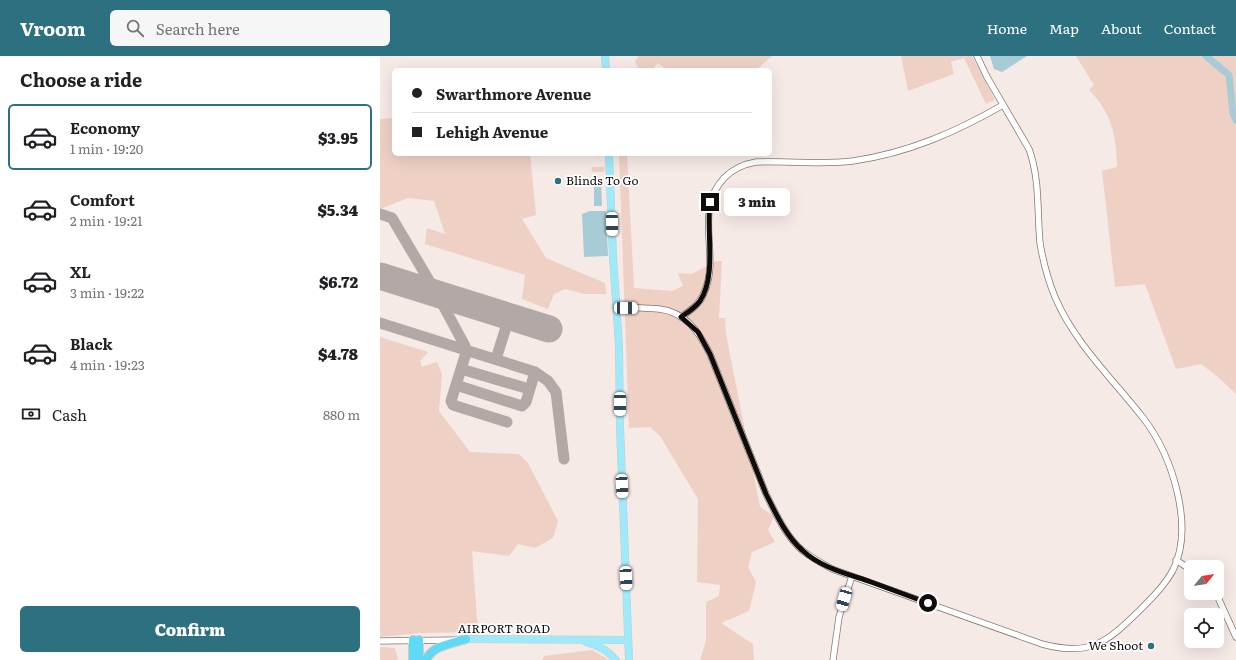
<!DOCTYPE html>
<meta charset="utf-8">
<style>
body{margin:0;font-family:Literata,serif;background:#f6f6f6;color:#202124;height:100vh;display:flex;flex-direction:column;font-size:15px;white-space:nowrap}
*{box-sizing:border-box;margin:0}
p{font-size:13px;color:#757577}
.icon{flex:none;width:22px;height:22px;fill:none;stroke:currentColor;stroke-width:2;stroke-linecap:round;stroke-linejoin:round}
.map{position:relative;flex:1;overflow:hidden}
.side{display:flex;flex-direction:column;background:#fff;width:380px}
.side>*{flex:none}
.guide{position:absolute;left:12px;top:12px;width:380px;height:88px;border-radius:6px;box-shadow:0 4px 16px #0002;display:grid;align-content:center;height:88px;padding:0 20px;background:#fff}
.needle{width:26px;rotate:60deg}
.buttons{position:absolute;left:804px;top:504px;display:grid;gap:8px}
.buttons a{display:grid;place-items:center;width:40px;height:40px;border-radius:6px;background:#fff;box-shadow:0 4px 16px #0002;font-size:20px}
.end{position:absolute;width:18px;height:18px;margin:-9px;border:5px solid #0f0c0a;background:#fff;box-shadow:0 0 0 2px #fff}
.from{border-radius:50%}
.bubble{position:absolute;height:28px;border-radius:6px;background:#fff;box-shadow:0 4px 16px #0002;font-size:13px;font-weight:800;line-height:28px;text-align:center}
.car{position:absolute;width:12px;height:24px;margin:-12px -6px;border-radius:5px;box-shadow:0 0 3px 1px #0007;background:linear-gradient(#fff 24%,#345 0 40%,#fff 0 76%,#345 0 86%,#fff 0)}
.guide b{display:flex;align-items:center;gap:14px;height:38px;font-size:15px}
.guide b+b{border-top:1px solid #e0e0e0}
.guide i{width:10px;height:10px;background:#202124}
ul{padding:0;list-style:none}
li{display:flex;align-items:center;gap:12px;height:66px;margin:0 8px 6px;padding:0 12px;border:2px solid transparent;border-radius:6px}
li div{flex:1}
li b{display:block;font-size:15px}
li em{font-style:normal;font-weight:800}
li.on{border-color:#2d7181}
li>.icon{width:36px;height:36px;stroke-width:1.5}
h2{padding:0 20px;font-size:18px;line-height:48px}
.pay{display:flex;align-items:center;gap:10px;height:44px;padding:0 20px;font-size:15px}
.pay p{margin-inline-start:auto}
.cta{display:flex;gap:8px;margin-top:auto;padding:8px 20px}
.cta a{flex:1;height:46px;border-radius:6px;background:#2d7181;color:#fff;font-size:16px;font-weight:800;line-height:46px;text-align:center}
header{display:flex;align-items:center;gap:24px;box-sizing:border-box;height:56px;padding:0 20px;background:#2d7181;color:#fff}
header strong{font-size:19px}
nav{display:flex;gap:22px;margin-inline-start:auto;font-size:14px}
.search{width:280px;height:36px;background:#f6f6f6;display:flex;align-items:center;gap:10px;box-sizing:border-box;padding:0 14px;border-radius:6px;color:#757577;font-size:15px}
main{display:flex;flex:1;min-height:0}
.map>svg:first-child{display:block}
.green{fill:#eed0c5}
.water{fill:#a7ccd6}
.lines{fill:none;stroke-linecap:round;stroke-linejoin:round}
.river{stroke:#a7ccd6;stroke-width:7}
.taxiway{stroke:#b2a9a6;stroke-width:11}
.runway{stroke:#b2a9a6;stroke-width:27}
.minor-casing{stroke:#817773;stroke-width:7}
.major-casing{stroke:#cacac9;stroke-width:8}
.highway-casing{stroke:#cacac9;stroke-width:10}
.minor{stroke:#fff;stroke-width:5.5}
.major{stroke:#9ee9fa;stroke-width:7}
.highway{stroke:#5edaf7;stroke-width:8}
.route{stroke:#0f0c0a;stroke-width:5}
.poi-dot{fill:#2d7181;stroke:#fff;stroke-width:1.5}
.labels{text-anchor:middle;stroke-width:3.5;stroke-linejoin:round;paint-order:stroke}
.poi-label{font-size:12px;fill:#0f0c0a;stroke:#fff;text-anchor:start}
.street-label{font-size:12px;fill:#0f0c0a;stroke:#fff}
</style>
<header>
<strong>Vroom</strong>
<div class="search"><svg class="icon" aria-label="search" viewBox="0 0 24 24"><circle cx="10" cy="10" r="6"/><path d="M15 15l6 6"/></svg>Search here</div>
<nav><a>Home</a><a>Map</a><a>About</a><a>Contact</a></nav>
</header>
<main>
<section class="side">
<h2>Choose a ride</h2>
<ul>
<li class="on"><svg class="icon" aria-label="car" viewBox="0 0 24 24"><path d="M5 17H2v-5l4-1 3-4h7l3 4 3 1v5h-3M9 17h6M6 11h13"/><circle cx="7" cy="17" r="2"/><circle cx="17" cy="17" r="2"/></svg><div><b>Economy</b><p>1 min · 19:20</p></div><em>$3.95</em></li>
<li><svg class="icon" aria-label="car" viewBox="0 0 24 24"><path d="M5 17H2v-5l4-1 3-4h7l3 4 3 1v5h-3M9 17h6M6 11h13"/><circle cx="7" cy="17" r="2"/><circle cx="17" cy="17" r="2"/></svg><div><b>Comfort</b><p>2 min · 19:21</p></div><em>$5.34</em></li>
<li><svg class="icon" aria-label="car" viewBox="0 0 24 24"><path d="M5 17H2v-5l4-1 3-4h7l3 4 3 1v5h-3M9 17h6M6 11h13"/><circle cx="7" cy="17" r="2"/><circle cx="17" cy="17" r="2"/></svg><div><b>XL</b><p>3 min · 19:22</p></div><em>$6.72</em></li>
<li><svg class="icon" aria-label="car" viewBox="0 0 24 24"><path d="M5 17H2v-5l4-1 3-4h7l3 4 3 1v5h-3M9 17h6M6 11h13"/><circle cx="7" cy="17" r="2"/><circle cx="17" cy="17" r="2"/></svg><div><b>Black</b><p>4 min · 19:23</p></div><em>$4.78</em></li>
</ul>
<div class="pay"><svg class="icon" aria-label="cash" viewBox="0 0 24 24"><path d="M3 7h18v10H3z"/><circle cx="12" cy="12" r="2"/></svg>Cash<p>880 m</p></div>
<div class="cta"><a>Confirm</a></div>
</section>
<div class="map">
<svg width="856" height="604" viewBox="0 0 856 604">
<rect width="100%" height="100%" fill="#f5eae6"/>
<!-- green -->
<path class="green" d="M 259,0 L 392,0 L 376,14 L 287,14 L 278,7 L 272,14 L 259,14 L 255,5 Z
M 521,0 L 592,0 L 615,44 L 606,48 L 584,2 L 571,6 L 574,18 L 528,35 Z
M 696,0 L 856,0 L 856,338 L 838,321 L 821,308 L 796,313 L 765,228 L 735,231 L 722,115 L 737,111 C 736,80 732,57 709,34 L 714,29 Z
M 14,62 L 14,98 L 150,98 L 156,159 L 142,163 L 166,202 L 225,227 L 226,238 L 205,238 L 185,233 L 174,238 L 168,253 L 142,243 L 145,219 L 45,188 L 47,172 L 65,178 L 54,145 L 28,142 L 0,153 L 0,63 Z
M 239,98 L 247,98 L 254,232 L 292,235 L 303,230 L 298,217 L 312,218 L 336,205 L 342,205 L 339,262 L 345,262 L 346,278 L 380,451 L 394,460 L 388,474 L 395,486 L 372,496 L 368,511 L 376,526 L 369,555 L 341,567 L 373,588 L 374,604 L 320,604 L 326,585 L 326,546 L 339,540 L 340,529 L 317,526 L 318,443 L 280,380 L 270,371 L 249,372 Z
M 213,111 L 224,111 L 225,114 L 223,116 L 214,116 L 211,114 Z
M 0,281 L 48,296 L 40,305 L 42,311 L 57,306 L 62,318 L 59,355 L 90,396 L 139,398 L 148,407 L 178,465 L 173,482 L 155,492 L 138,488 L 129,500 L 92,495 L 98,576 L 40,577 L 0,581 Z
M 0,591 L 15,592 L 18,604 L 0,604 Z
M 212,594 L 229,604 L 162,604 L 164,600 Z"/>
<!-- water -->
<path class="water" d="M 610,0 L 647,0 L 622,16 L 614,13 Z
M 221,123 L 222,150 L 214,150 L 214,124 Z
M 210,155 L 226,155 L 228,200 L 204,201 L 202,158 Z"/>
<g class="lines">
<!-- river -->
<path class="river" d="M 826,0 L 849,19 L 853,57 L 856,64"/>
<!-- taxiway -->
<path class="taxiway" d="M 0,158 L 12,162 L 57,238 L 85,290 L 86,297 L 71,345 L 73,349 L 127,366
M 0,267 L 155,316 L 168,325 L 176,336 L 184,403
M 116,303 L 128,265 L 125,259
M 81,313 L 149,333
M 76,329 L 142,350 L 146,346 L 155,316"/>
<!-- runway -->
<path class="runway" d="M 0,220 L 169,273"/>
<!-- minor casing -->
<g class="minor-casing">
<path id="minor" d="M 236,249 C 251,253 265,251 279,253 C 306,256 319,276 330,298 L 386,438 C 396,458 406,481 423,495 C 432,502 443,508 452,513 L 662,588 C 710,601 726,587 759,555 C 771,543 785,529 793,514 C 815,470 792,400 764,363 C 733,323 695,288 675,241 C 668,224 663,205 660,187 C 657,155 660,123 649,93 L 607,21 L 597,0
M 301,261 C 311,254 320,248 324,237 C 341,200 313,155 344,122 C 353,113 364,108 376,106 C 409,105 441,109 473,105 C 528,97 576,76 623,49
M 796,504 L 811,514
M 836,537 L 856,581
M 0,585 L 76,584
M 453,604 L 459,561 L 472,520"/>
</g>
<!-- major casing -->
<g class="major-casing">
<path id="major" d="M 225,0 L 226,14
M 229,98 L 233,201 L 239,290 L 240,371 L 249,604
M 86,583 L 248,584
M 206,586 C 217,589 228,594 236,604"/>
</g>
<!-- highway casing -->
<g class="highway-casing">
<path id="highway" d="M 33,584 L 33,604
M 39,584 L 39,604
M 46,604 C 53,589 71,588 86,583"/>
</g>
<!-- minor -->
<use href="#minor" class="minor"/>
<!-- major -->
<use href="#major" class="major"/>
<!-- highway -->
<use href="#highway" class="highway"/>
</g>
<g class="lines">
<!-- route -->
<path class="route" d="M 330,146 C 326,175 337,220 320,245 C 315,252 308,256 301,261 L 318,276 L 330,298 L 386,438 C 396,458 406,480 422,494 C 441,512 468,518 491,526 C 510,533 529,540 548,547"/>
</g>
<!-- markers -->
<g class="poi-dot">
<circle cx="178" cy="125" r="4"/>
<circle cx="771" cy="590" r="4"/>
</g>
<g class="labels">
<!-- poi labels -->
<g class="poi-label">
<text x="186" y="129">Blinds To Go</text>
<text x="763" y="594" text-anchor="end">We Shoot</text>
</g>
<!-- street labels -->
<g class="street-label">
<text x="124" y="577">AIRPORT ROAD</text>
</g>
</g>
</svg>
<div class="buttons">
<a><svg class="needle" viewBox="-14 -14 28 28"><path d="M0-13l5 13h-10z" fill="#e53935"/><path d="M0 13l5-13h-10z" fill="#757577"/></svg></a>
<a><svg class="icon" aria-label="locate" viewBox="0 0 24 24"><circle cx="12" cy="12" r="6"/><path d="M12 2v4M12 18v4M2 12h4M18 12h4"/></svg></a>
</div>
<i class="end from" style="left:548px;top:547px"></i>
<i class="end" style="left:330px;top:146px"></i>
<div class="bubble" style="left:344px;top:132px;width:66px">3 min</div>
<i class="car" style="left:232px;top:168px;rotate:179deg"></i>
<i class="car" style="left:246px;top:252px;rotate:91deg"></i>
<i class="car" style="left:240px;top:348px;rotate:180deg"></i>
<i class="car" style="left:242px;top:430px;rotate:177deg"></i>
<i class="car" style="left:246px;top:522px;rotate:177deg"></i>
<i class="car" style="left:464px;top:543px;rotate:196deg"></i>
<div class="guide">
<b><i class="from"></i>Swarthmore Avenue</b>
<b><i></i>Lehigh Avenue</b>
</div>
</div>
</main>
